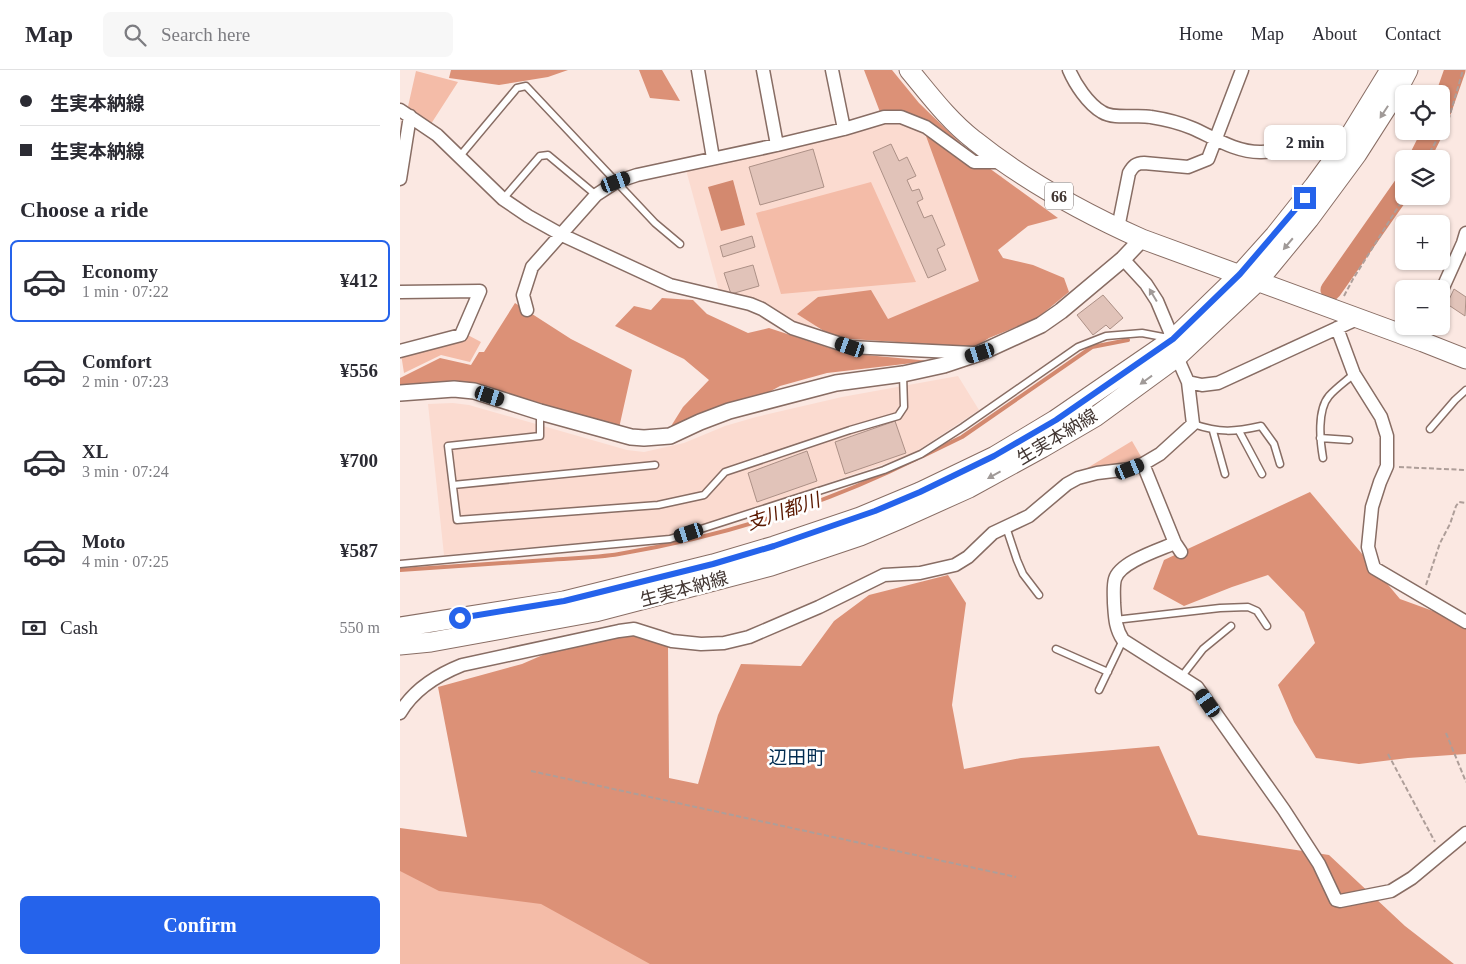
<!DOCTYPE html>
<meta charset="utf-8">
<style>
body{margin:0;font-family:"Times New Roman","Noto Sans JP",serif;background:#f7f7f7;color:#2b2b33;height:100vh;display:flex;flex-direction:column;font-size:19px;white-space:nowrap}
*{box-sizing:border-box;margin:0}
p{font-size:16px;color:#7c7c81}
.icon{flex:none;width:28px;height:28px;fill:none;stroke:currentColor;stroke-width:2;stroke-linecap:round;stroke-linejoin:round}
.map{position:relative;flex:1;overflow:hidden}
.panel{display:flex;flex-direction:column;background:#fff;width:400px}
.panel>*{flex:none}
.banner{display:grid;align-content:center;height:110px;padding:0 20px;background:#fff}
.buttons{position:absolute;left:995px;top:15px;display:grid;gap:10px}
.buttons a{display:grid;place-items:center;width:55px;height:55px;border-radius:8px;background:#fff;box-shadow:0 1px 4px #0004;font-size:25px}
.end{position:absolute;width:22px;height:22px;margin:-11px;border:6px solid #2563eb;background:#fff;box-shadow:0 0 0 2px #fff}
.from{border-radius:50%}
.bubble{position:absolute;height:35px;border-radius:8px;background:#fff;box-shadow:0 1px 4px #0004;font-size:16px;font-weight:700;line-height:35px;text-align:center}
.car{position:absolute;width:15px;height:30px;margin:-15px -8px;border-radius:6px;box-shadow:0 0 4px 1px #0007;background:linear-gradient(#222 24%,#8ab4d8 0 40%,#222 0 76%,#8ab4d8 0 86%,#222 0)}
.banner b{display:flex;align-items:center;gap:18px;height:48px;font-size:19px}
.banner b+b{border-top:1px solid #e1e1e2}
.banner i{width:12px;height:12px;background:#2b2b33}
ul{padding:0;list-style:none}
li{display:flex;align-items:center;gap:15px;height:82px;margin:0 10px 8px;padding:0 10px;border:2px solid transparent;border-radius:8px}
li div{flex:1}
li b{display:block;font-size:19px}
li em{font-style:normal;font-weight:700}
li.on{border-color:#2563eb}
li>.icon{width:45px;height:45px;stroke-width:1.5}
h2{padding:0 20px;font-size:22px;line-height:60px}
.pay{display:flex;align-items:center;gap:12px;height:55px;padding:0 20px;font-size:19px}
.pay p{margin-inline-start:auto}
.primary-button{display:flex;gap:10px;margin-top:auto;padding:10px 20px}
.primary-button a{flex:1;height:58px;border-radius:8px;background:#2563eb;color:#fff;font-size:20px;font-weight:700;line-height:58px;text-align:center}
header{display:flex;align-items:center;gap:30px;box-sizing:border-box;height:70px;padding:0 25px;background:#fff;border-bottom:1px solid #e1e1e2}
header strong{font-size:24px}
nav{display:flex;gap:28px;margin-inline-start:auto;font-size:18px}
.search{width:350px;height:45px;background:#f7f7f7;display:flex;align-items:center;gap:12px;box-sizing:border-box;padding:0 18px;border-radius:8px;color:#7c7c81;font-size:19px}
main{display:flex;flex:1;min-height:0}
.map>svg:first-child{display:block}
.built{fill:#fbdbd0}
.green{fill:#f4bca8}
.forest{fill:#dc9177}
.water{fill:#d3896f}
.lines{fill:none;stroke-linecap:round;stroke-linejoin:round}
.stream{stroke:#d3896f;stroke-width:4}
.river{stroke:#d3896f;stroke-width:21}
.building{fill:#e1c3b9;stroke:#ac9086}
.service-casing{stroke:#886d64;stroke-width:9}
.minor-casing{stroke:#886d64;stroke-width:15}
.tertiary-casing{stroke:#886d64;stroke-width:18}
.primary-casing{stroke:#886d64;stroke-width:21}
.path{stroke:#ae9e99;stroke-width:2;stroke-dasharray:5 2.5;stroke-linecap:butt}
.service{stroke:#fff;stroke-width:6}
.minor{stroke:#fff;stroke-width:12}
.tertiary{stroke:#fff;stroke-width:15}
.primary{stroke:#fff;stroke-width:19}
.oneway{fill:#a09a98}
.route{stroke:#2563eb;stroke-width:6}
.labels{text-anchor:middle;stroke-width:5;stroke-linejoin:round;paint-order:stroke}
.shield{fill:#fff;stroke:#7b7270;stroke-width:1}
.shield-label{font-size:16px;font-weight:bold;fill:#423632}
.street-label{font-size:18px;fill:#423632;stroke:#fff}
.water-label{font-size:19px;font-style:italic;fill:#5b1900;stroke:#fff}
.neighbourhood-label{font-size:19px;fill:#012b50;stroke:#fff}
</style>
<header>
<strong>Map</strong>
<div class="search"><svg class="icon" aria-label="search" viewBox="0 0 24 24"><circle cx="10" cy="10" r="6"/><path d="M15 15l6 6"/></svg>Search here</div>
<nav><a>Home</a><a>Map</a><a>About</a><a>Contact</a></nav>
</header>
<main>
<section class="panel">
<div class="banner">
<b><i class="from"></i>生実本納線</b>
<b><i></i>生実本納線</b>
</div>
<h2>Choose a ride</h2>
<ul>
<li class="on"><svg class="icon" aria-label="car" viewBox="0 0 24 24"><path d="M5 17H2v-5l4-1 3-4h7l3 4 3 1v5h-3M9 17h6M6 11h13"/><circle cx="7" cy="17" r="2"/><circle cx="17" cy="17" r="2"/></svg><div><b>Economy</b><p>1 min · 07:22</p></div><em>¥412</em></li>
<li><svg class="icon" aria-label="car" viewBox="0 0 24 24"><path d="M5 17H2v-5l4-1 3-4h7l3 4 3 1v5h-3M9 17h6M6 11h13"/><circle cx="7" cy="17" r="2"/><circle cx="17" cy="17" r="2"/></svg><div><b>Comfort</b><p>2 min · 07:23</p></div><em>¥556</em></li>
<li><svg class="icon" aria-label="car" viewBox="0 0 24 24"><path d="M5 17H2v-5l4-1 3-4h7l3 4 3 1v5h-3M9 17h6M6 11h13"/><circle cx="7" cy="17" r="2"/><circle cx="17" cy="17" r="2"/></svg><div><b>XL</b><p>3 min · 07:24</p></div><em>¥700</em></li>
<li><svg class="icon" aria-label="car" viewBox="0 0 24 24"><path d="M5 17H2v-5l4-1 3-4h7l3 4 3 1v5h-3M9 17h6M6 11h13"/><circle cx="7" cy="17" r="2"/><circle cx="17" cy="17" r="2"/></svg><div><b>Moto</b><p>4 min · 07:25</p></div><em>¥587</em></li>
</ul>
<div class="pay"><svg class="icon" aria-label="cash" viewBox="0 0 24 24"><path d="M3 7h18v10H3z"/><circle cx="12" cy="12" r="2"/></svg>Cash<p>550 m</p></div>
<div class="primary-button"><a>Confirm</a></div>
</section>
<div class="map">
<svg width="1066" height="894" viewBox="0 0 1066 894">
<rect width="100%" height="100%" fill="#fbe8e2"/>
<!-- built -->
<path class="built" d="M 496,48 L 520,62 L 578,104 L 602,106 L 585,145 L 592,214 L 504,262 L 392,255 L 320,224 L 286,100 Z
M 558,306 L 579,340 L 511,385 L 306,454 L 269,465 L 44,485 L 28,334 L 53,333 L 69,335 L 227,380 L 244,382 L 284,373 L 325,356 L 356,347 L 442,327 Z"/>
<!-- green -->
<path class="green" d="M 16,1 L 58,12 L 29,57 L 7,41 Z
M 471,112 L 516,212 L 381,224 L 356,143 Z
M 64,263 L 81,272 L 70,292 L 41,285 L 4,303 L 1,284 Z
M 732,371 L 743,390 L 679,403 Z
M 0,789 L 381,894 L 0,894 Z"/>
<!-- forest -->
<path class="forest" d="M 51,0 L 168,0 L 148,7 L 99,15 L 49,8 Z
M 239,0 L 262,0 L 280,31 L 250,28 Z
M 464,0 L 492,0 L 519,33 L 578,90 L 658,148 L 628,156 L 598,180 L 603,188 L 633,195 L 664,208 L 669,222 L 636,249 L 589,268 L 575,277 L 435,268 L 397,244 L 418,227 L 471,220 L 488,249 L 579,211 L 526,66 C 511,43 508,41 480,42 Z
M 262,228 L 293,230 L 307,244 L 348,263 L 369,258 L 445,283 L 530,291 L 427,303 L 380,316 L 328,345 L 268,361 L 283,337 L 309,310 L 284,289 L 215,256 L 234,236 L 251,240 Z
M 115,233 L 171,269 L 232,300 L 219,358 L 107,326 L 45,311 L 0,317 L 0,308 L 40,288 L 71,295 L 79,282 L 84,282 Z
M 910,422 L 1000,529 L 1066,553 L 1066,684 L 1008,688 L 959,694 L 916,688 L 894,652 L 878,615 L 915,573 L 904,542 L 868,505 L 832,517 L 784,536 L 753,519 L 764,490 Z
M 548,505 L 566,533 L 552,635 L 564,699 L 621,688 L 759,676 L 798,765 L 929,785 L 1005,856 L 1054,894 L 250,894 L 141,834 L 39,821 L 0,801 L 0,758 L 67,767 L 38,617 L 122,594 L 212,555 L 268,576 L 269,708 L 298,714 L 318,645 L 341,594 L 401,596 L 434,551 L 469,525 Z"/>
<!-- water -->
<path class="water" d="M 333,110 L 345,155 L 321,161 L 308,117 Z"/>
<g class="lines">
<!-- stream -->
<path class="stream" d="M 523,386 L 562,367 L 692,277 L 728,270
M 0,500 C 49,497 98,493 147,490 C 171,488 195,488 219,484 C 321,467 423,435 516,389"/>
<!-- river -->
<path class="river" d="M 1041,40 L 1055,0
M 1019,89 L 1033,61
M 931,220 L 1004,116"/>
</g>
<!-- building -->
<path class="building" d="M 491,74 L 499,91 L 507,87 L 516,106 L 507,110 L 512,121 L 519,119 L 523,129 L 517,132 L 524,148 L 532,145 L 545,175 L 537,179 L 546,200 L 528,208 L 473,82 Z
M 413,79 L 424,117 L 360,135 L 349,97 Z
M 352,166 L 355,177 L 323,187 L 320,176 Z
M 353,195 L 359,216 L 331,224 L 324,203 Z
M 1054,219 L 1066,227 L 1065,246 L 1047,234 Z
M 703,225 L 723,248 L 710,259 L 706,255 L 693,265 L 677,245 Z
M 495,351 L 506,383 L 445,404 L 435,372 Z
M 407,381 L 417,411 L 357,432 L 348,403 Z"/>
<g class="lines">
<!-- service casing -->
<g class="service-casing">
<path id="service" d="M 60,86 L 117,18 L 126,16 L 255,153 L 280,174
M 103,129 L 140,86 L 148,85 L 196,125
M 140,343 L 140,366 L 48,376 L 57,450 L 258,435 L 304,425 L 325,402 L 450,360 L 498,346 L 504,337 L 503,305
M 793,354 C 820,363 834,362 861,356 L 874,374 L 880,394
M 1030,359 L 1055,330 L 1066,320
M 813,361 L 825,404
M 839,361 L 862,404
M 920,368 L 949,370
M 923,388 C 920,371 917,340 929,326 C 936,318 946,311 954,304
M 53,415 L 255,395
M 606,457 L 617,490 L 623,504 L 639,525
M 0,494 L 270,469 L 484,400 L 521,384 L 563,357 L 678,277 L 706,266 L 742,263 L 768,268
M 715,550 L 820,538 L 848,537 L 857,541 L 867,556
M 656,579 L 708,602
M 782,606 L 803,579 L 831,556
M 699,620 L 723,570"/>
</g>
<!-- minor casing -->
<g class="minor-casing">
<path id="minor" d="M 298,0 L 313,88
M 363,0 L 377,75
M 432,0 L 444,59
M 669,0 C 675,14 688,34 702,42 C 715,50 736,44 751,47 C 764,49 780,53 792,58 C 813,67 835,82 860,82 C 900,83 901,44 944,75
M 0,40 L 37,65 L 103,129 L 128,146 L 162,165 L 270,215 L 350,234 L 362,239 L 392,258 L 450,277 L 573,283
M 0,109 L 10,46
M 718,158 L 729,103 C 733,96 736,93 744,93 L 788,97 L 808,89 L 842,0
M 723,189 L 746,214 L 757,231 L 773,269 L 777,287 L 788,312 L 802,315 L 818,313 L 957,249
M 0,222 L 80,221 L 61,265 L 0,281
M 1041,222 L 1063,173 L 1066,163
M 127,240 L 123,225 L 132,197 L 196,125 L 216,112 L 237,105 L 377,75 L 444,59 L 484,47 L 501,47 L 526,57 L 574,92 L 604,92
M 937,258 L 954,304 L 981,347 L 987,366 L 987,396 L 980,412 L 972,437 L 968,477 L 974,498 L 1066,552
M 1023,272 L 1028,256
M 743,394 L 775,473 L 781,482
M 775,473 C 759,480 720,492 715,509 C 713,516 714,525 714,533 C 715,547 715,558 723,570 L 797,617 L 884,740 L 919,794 L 936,830 L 940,831 L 991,821 L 1012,808 L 1066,763
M 0,643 C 14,619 37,605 62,595 L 219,561 L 234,559 L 272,571 L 301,574 L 324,573 L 349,567 L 419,537 L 484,505 L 520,503 L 555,495 L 568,487 L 593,463 L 629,446 L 667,414 L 678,408 L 697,403 L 730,399 L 743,394 L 760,384 L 793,354 L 788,312"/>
</g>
<!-- tertiary casing -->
<g class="tertiary-casing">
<path id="tertiary" d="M 0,323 L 54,319 L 74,321 L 140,342 L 231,367 L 244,368 L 270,366 L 300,352 L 329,341 L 436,313 L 503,304 L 544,295 L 580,283 L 641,255 L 661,241 L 723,189 L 742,169"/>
</g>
<!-- primary casing -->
<g class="primary-casing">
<path id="primary" d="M 509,0 C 529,24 549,51 574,70 C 624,110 684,143 742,169 L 1023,272 L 1066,289
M 0,557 L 164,531 L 313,494 L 374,476 L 460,447 L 520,422 L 595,386 L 655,350 L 773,269 L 840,204 L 875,165 L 914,116 L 944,75 L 990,0
M 0,575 L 31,572 L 195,542 L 371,496 L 460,466 L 500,449 L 569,418 L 642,378 L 695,347 L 777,287 L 858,211 L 909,149 L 957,84 L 996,23 L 1008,0"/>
</g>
<!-- path -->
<path class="path" d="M 1026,89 L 1049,48 L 1063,0
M 944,226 L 953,209 L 1005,126
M 999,397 L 1066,400
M 1026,515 L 1040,473 L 1050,454 L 1056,436 L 1059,432 L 1066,433
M 1046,663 L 1066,712
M 988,684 L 1035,772
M 131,701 L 616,807"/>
<!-- service -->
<use href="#service" class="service"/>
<!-- minor -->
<use href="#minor" class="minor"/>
<!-- tertiary -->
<use href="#tertiary" class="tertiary"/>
<!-- primary -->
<use href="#primary" class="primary"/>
</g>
<!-- one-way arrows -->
<defs><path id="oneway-solid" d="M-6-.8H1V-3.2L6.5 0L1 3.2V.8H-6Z" transform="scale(1.25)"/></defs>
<g class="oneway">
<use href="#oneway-solid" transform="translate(984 42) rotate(123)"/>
<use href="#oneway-solid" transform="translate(888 174) rotate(130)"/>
<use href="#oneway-solid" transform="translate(753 225) rotate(-121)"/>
<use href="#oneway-solid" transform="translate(746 310) rotate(144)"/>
<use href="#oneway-solid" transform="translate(594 405) rotate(151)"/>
</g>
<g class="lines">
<!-- route -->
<path class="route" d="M 60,548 L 164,531 L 313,494 L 374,476 L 475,441 L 520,422 L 594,386 L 656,350 L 773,269 L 840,204 L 905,128"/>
</g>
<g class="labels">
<!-- shield labels -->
<rect class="shield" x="645" y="112.5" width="28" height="27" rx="4"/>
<g class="shield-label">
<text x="659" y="132">66</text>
</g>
<!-- street labels -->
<g class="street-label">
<text transform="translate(657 367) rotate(-31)" y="6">生実本納線</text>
<text transform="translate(284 519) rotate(-15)" y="6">生実本納線</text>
</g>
<!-- water labels -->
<g class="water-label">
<text transform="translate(383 441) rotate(-19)" y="7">支川都川</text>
</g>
<!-- neighbourhood labels -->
<g class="neighbourhood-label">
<text x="397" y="694">辺田町</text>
</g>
</g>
</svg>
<div class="buttons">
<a><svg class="icon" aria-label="locate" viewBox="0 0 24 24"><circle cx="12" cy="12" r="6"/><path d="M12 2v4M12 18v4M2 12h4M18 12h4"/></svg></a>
<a><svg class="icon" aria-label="layers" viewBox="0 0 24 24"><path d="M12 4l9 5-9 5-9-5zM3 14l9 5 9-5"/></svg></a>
<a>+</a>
<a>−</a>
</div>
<i class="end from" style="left:60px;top:548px"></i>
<i class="end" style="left:905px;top:128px"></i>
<div class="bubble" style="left:864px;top:55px;width:82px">2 min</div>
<i class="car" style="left:216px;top:112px;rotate:69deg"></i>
<i class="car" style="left:450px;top:277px;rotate:289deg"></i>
<i class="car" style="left:580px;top:283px;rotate:252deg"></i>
<i class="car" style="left:90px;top:326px;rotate:108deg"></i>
<i class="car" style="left:730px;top:399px;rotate:68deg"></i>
<i class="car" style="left:289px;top:463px;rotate:252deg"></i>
<i class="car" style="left:808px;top:633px;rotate:325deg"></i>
</div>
</main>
